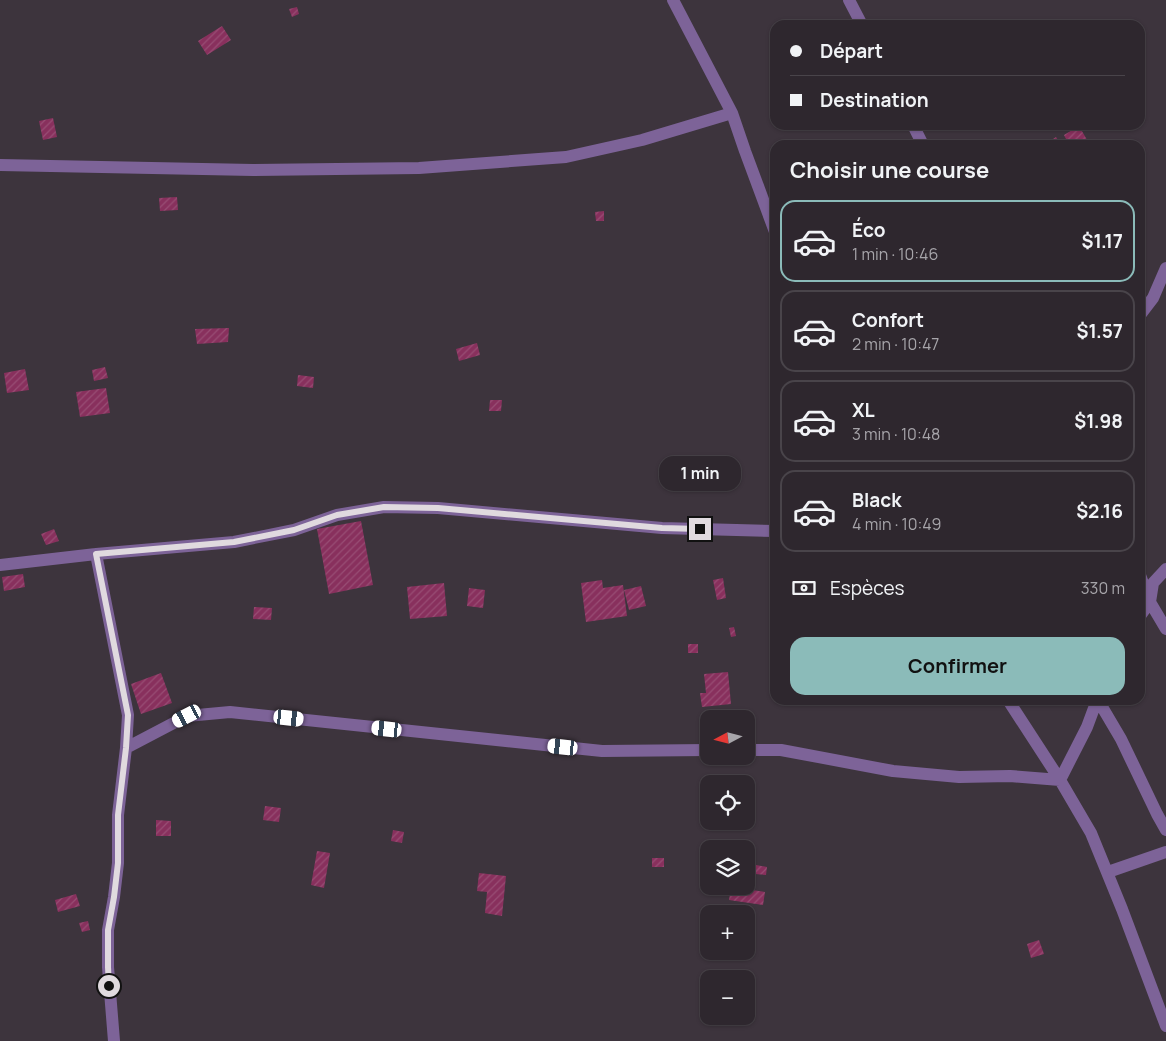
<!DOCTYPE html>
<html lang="fr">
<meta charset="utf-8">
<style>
body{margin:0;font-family:Manrope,sans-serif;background:#3a333a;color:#f1f3f6;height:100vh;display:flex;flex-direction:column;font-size:19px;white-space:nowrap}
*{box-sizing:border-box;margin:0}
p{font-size:16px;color:#a7a5aa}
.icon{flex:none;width:28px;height:28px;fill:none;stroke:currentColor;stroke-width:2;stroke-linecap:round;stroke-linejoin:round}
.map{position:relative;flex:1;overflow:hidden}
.panel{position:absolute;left:770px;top:140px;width:375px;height:565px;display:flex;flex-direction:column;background:#2e272e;border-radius:15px;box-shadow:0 1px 4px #0004,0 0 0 1px #49444a}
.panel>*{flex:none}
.guide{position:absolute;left:770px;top:20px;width:375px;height:110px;border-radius:15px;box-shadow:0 1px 4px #0004,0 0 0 1px #49444a;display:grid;align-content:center;height:110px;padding:0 20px;background:#2e272e}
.needle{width:32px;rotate:263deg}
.fabs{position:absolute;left:700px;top:710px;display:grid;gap:10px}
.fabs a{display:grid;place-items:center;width:55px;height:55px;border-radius:10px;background:#2e272e;box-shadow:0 1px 4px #0004,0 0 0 1px #49444a;font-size:25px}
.end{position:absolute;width:22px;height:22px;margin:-11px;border:6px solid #e0dadf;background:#111;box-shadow:0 0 0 2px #111}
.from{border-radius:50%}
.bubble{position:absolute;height:35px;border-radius:15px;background:#2e272e;box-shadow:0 1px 4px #0004,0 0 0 1px #49444a;font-size:16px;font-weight:700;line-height:35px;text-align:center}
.car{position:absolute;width:15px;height:30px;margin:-15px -8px;border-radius:6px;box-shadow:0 0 4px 1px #0007;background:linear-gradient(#fff 24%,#345 0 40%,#fff 0 76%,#345 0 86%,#fff 0)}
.guide b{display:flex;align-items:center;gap:18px;height:48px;font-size:19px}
.guide b+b{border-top:1px solid #49444a}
.guide i{width:12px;height:12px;background:#f1f3f6}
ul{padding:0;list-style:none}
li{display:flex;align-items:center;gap:15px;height:82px;margin:0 10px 8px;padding:0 10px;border:2px solid #49444a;border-radius:15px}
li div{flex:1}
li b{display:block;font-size:19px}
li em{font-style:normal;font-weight:700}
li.active{border-color:#8bbbb9}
li>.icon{width:45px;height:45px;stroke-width:1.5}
h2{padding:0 20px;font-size:22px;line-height:60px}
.pay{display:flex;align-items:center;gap:12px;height:55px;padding:0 20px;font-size:19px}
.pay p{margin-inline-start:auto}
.button{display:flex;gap:10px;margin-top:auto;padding:10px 20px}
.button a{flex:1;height:58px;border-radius:15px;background:#8bbbb9;color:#111;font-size:20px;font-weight:700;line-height:58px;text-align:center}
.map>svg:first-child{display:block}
.building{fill:url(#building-hatch)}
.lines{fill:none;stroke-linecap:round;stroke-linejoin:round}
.minor{stroke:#7d6398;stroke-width:12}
.route{stroke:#e0dadf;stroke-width:6}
</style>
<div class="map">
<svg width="1166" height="1041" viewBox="0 0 1166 1041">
<defs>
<pattern id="building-hatch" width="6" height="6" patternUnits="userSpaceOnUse" patternTransform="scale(1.25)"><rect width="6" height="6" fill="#88305d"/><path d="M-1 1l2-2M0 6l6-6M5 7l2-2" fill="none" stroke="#984d74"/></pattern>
</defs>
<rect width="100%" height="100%" fill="#3d343d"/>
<!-- building -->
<path class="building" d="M 297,7 L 299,14 L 292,17 L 289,9 Z
M 222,26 L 231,40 L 207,55 L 198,41 Z
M 1140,47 L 1146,60 L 1140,62 Z
M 53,118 L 57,137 L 43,140 L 39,121 Z
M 1079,126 L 1090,145 L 1069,145 L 1064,135 Z
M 1056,137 L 1061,145 L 1048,145 L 1047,143 Z
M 177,197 L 178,210 L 160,211 L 159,198 Z
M 604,211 L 604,221 L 596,221 L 595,212 Z
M 229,328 L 228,342 L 197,344 L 195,329 Z
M 477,343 L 480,355 L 459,361 L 456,349 Z
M 105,367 L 108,378 L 94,381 L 92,370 Z
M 25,369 L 29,390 L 7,393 L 4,373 Z
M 298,375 L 314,377 L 313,388 L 297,386 Z
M 106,388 L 110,413 L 80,417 L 76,392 Z
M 490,400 L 502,400 L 501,411 L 489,411 Z
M 361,521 L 373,585 L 329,594 L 317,529 Z
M 54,529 L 59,541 L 46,545 L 41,534 Z
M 23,574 L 25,587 L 4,591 L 2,577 Z
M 723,578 L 726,598 L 717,600 L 713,580 Z
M 602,580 L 603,588 L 623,585 L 627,616 L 586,622 L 581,583 Z
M 444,583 L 447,616 L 410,619 L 407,587 Z
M 641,586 L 646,606 L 629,610 L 624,590 Z
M 469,588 L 485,590 L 483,608 L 467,606 Z
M 254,607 L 272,608 L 271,620 L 253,619 Z
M 734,627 L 736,636 L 731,637 L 729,628 Z
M 688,644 L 698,644 L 698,653 L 688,653 Z
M 728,672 L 731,704 L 702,707 L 700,693 L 706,693 L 704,674 Z
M 161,673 L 172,703 L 141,714 L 131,684 Z
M 265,806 L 281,808 L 279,822 L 263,820 Z
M 156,820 L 171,821 L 171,836 L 156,836 Z
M 393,830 L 404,832 L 402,843 L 391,841 Z
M 317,851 L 330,853 L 324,888 L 311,885 Z
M 652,858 L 664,858 L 664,867 L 652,867 Z
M 756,865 L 767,867 L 766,875 L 755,874 Z
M 479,873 L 506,876 L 502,916 L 485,913 L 487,892 L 477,891 Z
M 731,887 L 765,892 L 763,905 L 729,900 Z
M 76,894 L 80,906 L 58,912 L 55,900 Z
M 88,921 L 90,930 L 82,932 L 79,923 Z
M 1039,940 L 1044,954 L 1031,958 L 1027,944 Z"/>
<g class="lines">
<!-- minor -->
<path class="minor" d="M 673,0 L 732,113 L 745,151 L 775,232
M 849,0 L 862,25
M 913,125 L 923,145
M 0,165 L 253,170 L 419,168 L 566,157 L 642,140 L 732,113
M 1140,315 L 1153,298 L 1166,268
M 96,554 L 128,715 L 126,748 L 118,815 L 118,863 L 114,897 L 108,930 L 108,967 L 114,1041
M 0,565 L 96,554 L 234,542 L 294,530 L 337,515 L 384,507 L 438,508 L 662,528 L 775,531
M 1140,575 L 1150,602 L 1166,629
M 1140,616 L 1150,602 L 1153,583 L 1166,569
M 1008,700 L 1060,780 L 1091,833 L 1122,909 L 1166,1026
M 1098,700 L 1121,739 L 1157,814 L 1166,830
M 126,748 L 187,716 L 230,712 L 602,751 L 709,750
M 746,750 L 781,750 L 893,771 L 959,777 L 1010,776 L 1060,780 L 1087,727 L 1097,700
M 1108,872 L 1166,852"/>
</g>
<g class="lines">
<!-- route -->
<path class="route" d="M 109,986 L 108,967 L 108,930 L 114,897 L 118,863 L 118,815 L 126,748 L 128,715 L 96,554 L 234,542 L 294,530 L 337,515 L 384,507 L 438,508 L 662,528 L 700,529"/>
</g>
</svg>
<div class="fabs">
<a><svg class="needle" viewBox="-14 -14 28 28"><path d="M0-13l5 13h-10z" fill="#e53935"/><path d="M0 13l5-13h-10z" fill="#a7a5aa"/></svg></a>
<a><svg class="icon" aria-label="locate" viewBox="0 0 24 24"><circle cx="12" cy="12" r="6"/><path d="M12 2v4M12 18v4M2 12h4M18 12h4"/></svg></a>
<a><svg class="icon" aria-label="layers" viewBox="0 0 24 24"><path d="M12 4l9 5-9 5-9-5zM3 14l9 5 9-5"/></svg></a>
<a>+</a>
<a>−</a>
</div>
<i class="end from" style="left:109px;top:986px"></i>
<i class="end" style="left:700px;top:529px"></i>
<div class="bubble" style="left:659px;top:456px;width:82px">1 min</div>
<i class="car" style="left:187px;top:716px;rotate:243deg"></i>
<i class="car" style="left:289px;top:718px;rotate:96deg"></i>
<i class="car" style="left:387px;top:729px;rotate:276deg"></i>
<i class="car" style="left:563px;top:747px;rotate:276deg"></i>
<div class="guide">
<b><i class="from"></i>Départ</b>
<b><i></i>Destination</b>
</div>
<section class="panel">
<h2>Choisir une course</h2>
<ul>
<li class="active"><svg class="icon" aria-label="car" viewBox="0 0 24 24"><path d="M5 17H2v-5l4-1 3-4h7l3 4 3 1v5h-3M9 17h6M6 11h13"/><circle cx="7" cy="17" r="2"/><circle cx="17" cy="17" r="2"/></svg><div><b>Éco</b><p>1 min · 10:46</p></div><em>$1.17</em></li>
<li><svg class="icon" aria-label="car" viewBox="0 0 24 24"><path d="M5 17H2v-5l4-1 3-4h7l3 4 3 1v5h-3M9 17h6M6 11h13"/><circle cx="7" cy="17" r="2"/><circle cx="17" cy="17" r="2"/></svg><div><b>Confort</b><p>2 min · 10:47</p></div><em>$1.57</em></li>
<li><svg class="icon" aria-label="car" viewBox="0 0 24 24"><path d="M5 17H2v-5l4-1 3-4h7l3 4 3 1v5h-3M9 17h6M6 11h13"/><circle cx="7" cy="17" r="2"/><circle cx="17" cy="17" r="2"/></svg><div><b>XL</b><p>3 min · 10:48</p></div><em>$1.98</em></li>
<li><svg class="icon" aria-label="car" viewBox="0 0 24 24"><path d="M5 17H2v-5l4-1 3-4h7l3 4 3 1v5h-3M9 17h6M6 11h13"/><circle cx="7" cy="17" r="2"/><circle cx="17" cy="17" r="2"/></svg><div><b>Black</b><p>4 min · 10:49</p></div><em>$2.16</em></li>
</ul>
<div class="pay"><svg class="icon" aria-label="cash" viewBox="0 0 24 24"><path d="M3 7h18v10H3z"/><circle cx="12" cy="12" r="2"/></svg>Espèces<p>330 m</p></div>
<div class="button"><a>Confirmer</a></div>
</section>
</div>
